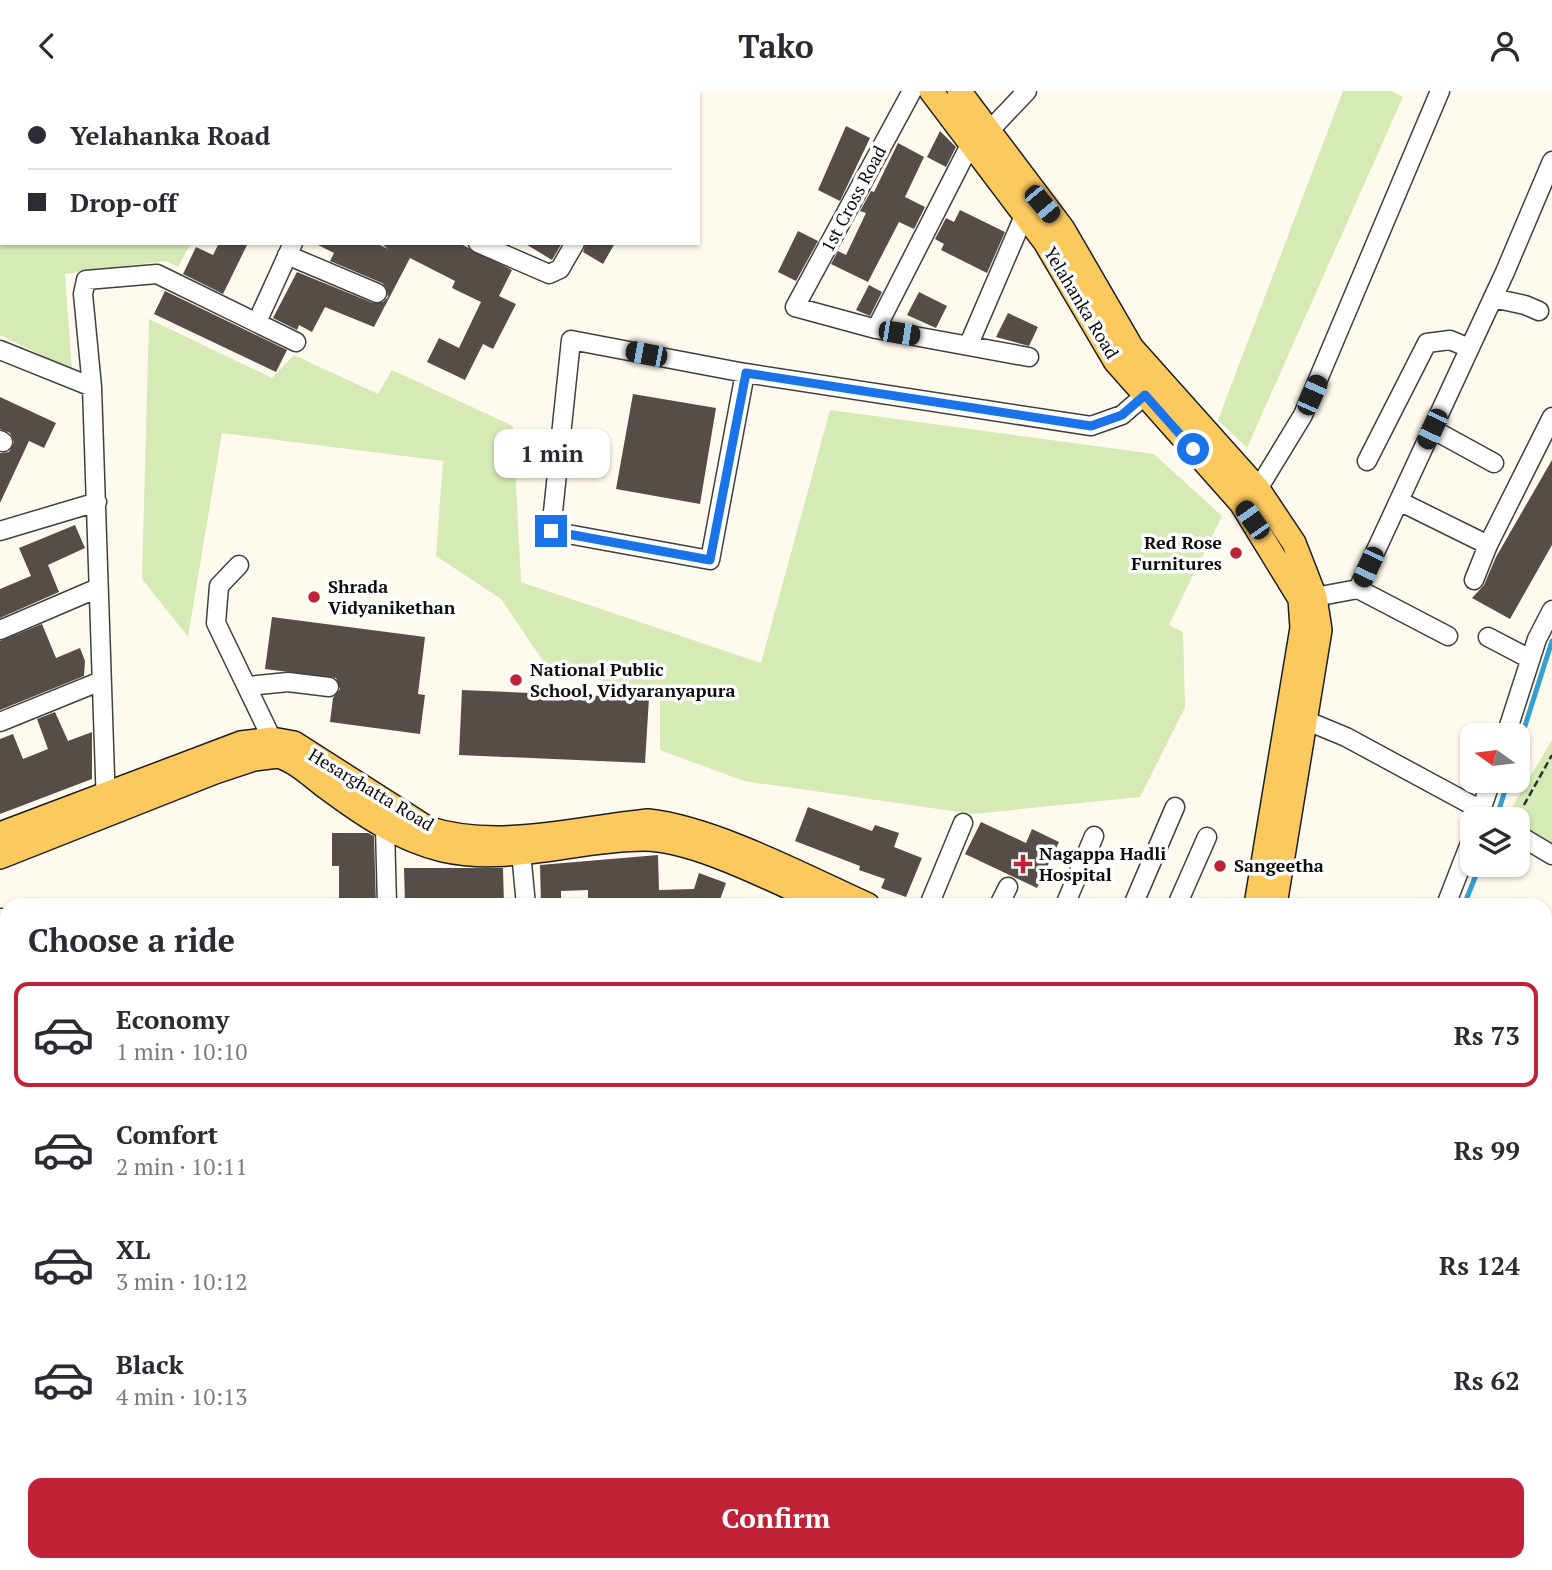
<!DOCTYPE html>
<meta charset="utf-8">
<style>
body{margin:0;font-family:"PT Serif",serif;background:#f7f7f7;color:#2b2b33;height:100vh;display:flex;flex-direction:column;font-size:26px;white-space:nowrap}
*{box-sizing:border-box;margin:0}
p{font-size:23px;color:#7c7c81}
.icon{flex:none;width:38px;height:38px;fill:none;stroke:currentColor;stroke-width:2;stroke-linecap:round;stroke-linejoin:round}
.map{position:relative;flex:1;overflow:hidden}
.details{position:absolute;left:0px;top:807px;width:1552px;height:674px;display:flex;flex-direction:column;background:#fff;border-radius:21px 21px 0 0;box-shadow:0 2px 5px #0004}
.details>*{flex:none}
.guide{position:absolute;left:0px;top:0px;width:700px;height:154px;box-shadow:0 2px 5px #0004;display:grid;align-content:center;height:154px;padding:0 28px;background:#fff}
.needle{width:46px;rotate:284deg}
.controls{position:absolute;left:1460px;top:632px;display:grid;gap:14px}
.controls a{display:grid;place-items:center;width:70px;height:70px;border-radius:14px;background:#fff;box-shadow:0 2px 5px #0004;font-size:35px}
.end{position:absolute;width:32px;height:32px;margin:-16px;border:9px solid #1a73e8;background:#fff;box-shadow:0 0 0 4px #fff}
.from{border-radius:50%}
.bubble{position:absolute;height:49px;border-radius:14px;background:#fff;box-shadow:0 2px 5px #0004;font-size:23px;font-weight:800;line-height:49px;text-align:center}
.car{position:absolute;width:21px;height:42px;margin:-21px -10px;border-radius:9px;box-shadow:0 0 5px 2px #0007;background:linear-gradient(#222 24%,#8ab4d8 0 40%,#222 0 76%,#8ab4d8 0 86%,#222 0)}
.guide b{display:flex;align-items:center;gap:24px;height:66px;font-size:26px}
.guide b+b{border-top:2px solid #e1e1e2}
.guide i{width:18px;height:18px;background:#2b2b33}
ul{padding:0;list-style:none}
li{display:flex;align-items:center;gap:21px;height:105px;margin:0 14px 10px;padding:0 14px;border:4px solid transparent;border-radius:14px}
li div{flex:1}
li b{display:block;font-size:26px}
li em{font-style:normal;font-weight:800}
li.selected{border-color:#c12136}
li>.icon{width:63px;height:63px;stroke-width:1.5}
h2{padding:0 28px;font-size:32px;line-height:84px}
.primary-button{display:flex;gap:14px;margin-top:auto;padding:14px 28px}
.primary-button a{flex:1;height:80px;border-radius:14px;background:#c12136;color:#fff;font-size:28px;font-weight:800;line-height:80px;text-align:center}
header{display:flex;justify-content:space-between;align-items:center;height:91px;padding:0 28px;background:#fff;font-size:32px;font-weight:800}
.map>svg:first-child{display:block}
.green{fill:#d5eab5}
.forest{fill:#badc94}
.cemetery{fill:#d8e1bd}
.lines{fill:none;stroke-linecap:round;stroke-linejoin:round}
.stream{stroke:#34a0d1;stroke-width:5}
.building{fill:#564d49}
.minor-casing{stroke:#404040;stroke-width:21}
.major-casing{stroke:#1e1e1e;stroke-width:26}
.path{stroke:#2f2f2f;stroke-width:2.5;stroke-dasharray:7 3.5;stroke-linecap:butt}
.minor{stroke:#fff;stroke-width:18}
.major{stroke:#fcc95f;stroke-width:23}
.route{stroke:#1a73e8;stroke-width:9}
.poi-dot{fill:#c12136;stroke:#fff;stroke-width:2.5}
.labels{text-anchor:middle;stroke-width:7;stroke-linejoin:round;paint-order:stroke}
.street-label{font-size:18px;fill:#0d0d0d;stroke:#fff}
.poi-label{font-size:18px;font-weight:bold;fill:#0d0d0d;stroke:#fff;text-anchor:start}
</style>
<header><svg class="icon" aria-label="back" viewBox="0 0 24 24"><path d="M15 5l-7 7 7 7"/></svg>Tako<svg class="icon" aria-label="person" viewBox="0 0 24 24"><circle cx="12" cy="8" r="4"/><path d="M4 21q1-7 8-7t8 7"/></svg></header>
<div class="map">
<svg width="1552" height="1479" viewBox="0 0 1552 1479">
<rect width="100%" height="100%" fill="#fffaed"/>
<!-- green -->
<path class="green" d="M 0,0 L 14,2 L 2,2 L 2,152 L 191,152 L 178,176 L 166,170 L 65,183 L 72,279 L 0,244 Z
M 1343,0 L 1391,0 L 1403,6 L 1247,357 L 1218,329 Z
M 149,228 L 272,287 L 294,264 L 378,303 L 392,279 L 513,335 L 521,491 L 761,572 L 830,319 L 1154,363 L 1222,425 L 1169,534 L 1183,541 L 1185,616 L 1140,706 L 973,723 L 744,690 L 660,659 L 660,606 L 545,573 L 501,508 L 436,465 L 443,370 L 222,342 L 188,546 L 142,488 Z
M 1552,649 L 1552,757 L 1517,736 L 1517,728 L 1505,728 Z"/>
<!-- forest -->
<path class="forest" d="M 1318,1474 L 1493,1474 L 1504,1479 L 1316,1479 Z"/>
<!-- cemetery -->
<path class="cemetery" d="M 0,1412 L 7,1416 L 7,1474 L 101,1474 L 110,1479 L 0,1479 Z"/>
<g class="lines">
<!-- stream -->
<path class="stream" d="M 1517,660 L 1552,550
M 1496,728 L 1508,690
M 1464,814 L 1480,774"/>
</g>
<!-- building -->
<path class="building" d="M 846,35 L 870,47 L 840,110 L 818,99 Z
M 940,40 L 956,56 L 946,76 L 927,66 Z
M 898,52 L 924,66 L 905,106 L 925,116 L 914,138 L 899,131 L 868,191 L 831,173 L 838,160 L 846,164 L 866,122 L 860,120 L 871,100 L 874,101 Z
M 960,119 L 1005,141 L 987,182 L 941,159 L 944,153 L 935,148 L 946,127 L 954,131 Z
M 798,140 L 818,150 L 796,190 L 778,181 Z
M 219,152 L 248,152 L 223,203 L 183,183 L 196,156 L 213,164 Z
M 314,152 L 376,152 L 388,158 L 381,152 L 459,152 L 512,179 L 499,205 L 516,213 L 493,258 L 483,253 L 465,289 L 427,271 L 439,247 L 459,257 L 481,211 L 452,197 L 455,190 L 410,167 L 374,236 L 325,216 L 312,241 L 299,234 L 297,239 L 273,227 L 297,181 L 373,212 L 383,211 L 388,206 L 386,196 L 382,192 L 330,170 L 334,162 Z
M 524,152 L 562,152 L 552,169 Z
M 586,152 L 615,152 L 603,173 L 583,161 Z
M 869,194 L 882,201 L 870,225 L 856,219 Z
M 165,200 L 287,259 L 276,281 L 154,223 Z
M 919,201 L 947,215 L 936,237 L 907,224 Z
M 1008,222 L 1038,236 L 1029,255 L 996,246 Z
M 633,303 L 716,317 L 700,413 L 616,398 Z
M 0,306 L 56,332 L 44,357 L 29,350 L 0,412 L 0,362 L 9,361 L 14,351 L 10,342 L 0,338 Z
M 1552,369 L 1552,454 L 1510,528 L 1472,507 L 1484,494 L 1496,466 Z
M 75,434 L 85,457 L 48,474 L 59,501 L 0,527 L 0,498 L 31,485 L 19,457 Z
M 272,526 L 425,546 L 418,603 L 425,604 L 420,643 L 330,631 L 333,607 L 340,598 L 336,587 L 265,578 Z
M 42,533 L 56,567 L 80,557 L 85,570 L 84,585 L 0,619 L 0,550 Z
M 462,599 L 649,607 L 645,672 L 459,664 Z
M 55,621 L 68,650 L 92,641 L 92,688 L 0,723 L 0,648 L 13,643 L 23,668 L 48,658 L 37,628 Z
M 808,716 L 872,740 L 875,734 L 899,742 L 894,756 L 922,767 L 906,806 L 881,797 L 885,788 L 859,779 L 860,775 L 795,750 Z
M 981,731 L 1026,752 L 1032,738 L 1059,751 L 1037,797 L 965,763 Z
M 332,742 L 368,742 L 374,745 L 376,814 L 339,814 L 339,775 L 332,775 Z
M 658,764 L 659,799 L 694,798 L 699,782 L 726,792 L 718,814 L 588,814 L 588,799 L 561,800 L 561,814 L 541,814 L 540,774 Z
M 404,777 L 503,777 L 504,814 L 405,814 Z"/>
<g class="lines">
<!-- minor casing -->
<g class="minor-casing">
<path id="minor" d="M 138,0 L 142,2
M 332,0 L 335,2
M 512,0 L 516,2
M 912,0 L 795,216 L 876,238 L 1029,266
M 378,2 L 378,0
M 665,2 L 666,0
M 990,39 L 1027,0
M 478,152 L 549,183 L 560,178 L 575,152
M 287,164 L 377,202
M 1493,207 L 1525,214 L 1539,220
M 257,231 L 293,152
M 876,238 L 972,50
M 969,253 L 1024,125
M 0,259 L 92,296
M 745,282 L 710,469 L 551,440 L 571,249 L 745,282 L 1091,335 L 1122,324 L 1145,304
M 1432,338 L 1494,372
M 0,349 L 3,351
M 1367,370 L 1427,252 L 1450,249 L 1469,257
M 1250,404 L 1258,398 L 1303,324 L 1440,0
M 1399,410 L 1488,454
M 0,440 L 97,411
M 239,474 L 219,495 L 216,532 L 272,648
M 1474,489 L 1488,454 L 1552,326
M 1358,498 L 1448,545
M 1315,506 L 1358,498 L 1505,181 L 1552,70
M 0,539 L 98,497
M 1488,546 L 1530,568
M 248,595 L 288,591 L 329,596
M 1305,629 L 1346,646 L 1481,719
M 0,631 L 101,590
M 1506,644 L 1537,548 L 1552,519
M 106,715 L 92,296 L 83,203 L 86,189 L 157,183 L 296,251
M 1478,728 L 1491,690
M 385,737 L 387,814
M 1517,743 L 1552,764
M 520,751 L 526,814
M 929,814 L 963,732
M 999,814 L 1008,796
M 1065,814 L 1094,745
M 1133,814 L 1175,716
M 1177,814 L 1207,746
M 1446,814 L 1472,747
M 0,827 L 7,828
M 0,939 L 7,936
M 1545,979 L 1552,982
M 0,998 L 7,1006
M 1545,1014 L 1552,1001
M 0,1206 L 7,1209
M 0,1278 L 7,1281
M 0,1366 L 7,1370
M 175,1474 L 186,1479
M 736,1474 L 737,1479
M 842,1474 L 851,1479
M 979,1474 L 988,1479
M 1116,1474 L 1124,1479
M 1248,1474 L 1256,1479
M 200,1479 L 202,1474
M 249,1479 L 251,1474
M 332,1479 L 333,1474
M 419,1479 L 420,1474
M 501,1479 L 502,1474
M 591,1479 L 592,1474
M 677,1479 L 679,1474
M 1050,1479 L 1054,1474"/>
</g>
<!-- major casing -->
<g class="major-casing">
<path id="major" d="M 931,0 L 1045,151 L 1115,270 L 1241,412 L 1300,508 L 1302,537 L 1256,814
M 959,0 L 1063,138 L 1132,257 L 1258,398 L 1294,452 L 1315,506 L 1320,539 L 1275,814
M 0,743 L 241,652 L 272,648 L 294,652 L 427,737 C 498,760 575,737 648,730 C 714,737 806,786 868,814
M 0,766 L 215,681 L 254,668 L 278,665 C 296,670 312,686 327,697 C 362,723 400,749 443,759 C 510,774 577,748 644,748 C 696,748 779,793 828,814
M 1545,1120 L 1552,1124
M 1545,1146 L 1552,1149"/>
</g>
<!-- path -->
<path class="path" d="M 1524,714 L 1552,664"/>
<!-- minor -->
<use href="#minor" class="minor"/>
<!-- major -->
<use href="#major" class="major"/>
</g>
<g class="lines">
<!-- route -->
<path class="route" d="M 551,440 L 710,469 L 746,282 L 1091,335 L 1122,324 L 1145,304 L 1193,358"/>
</g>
<!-- markers -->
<g class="poi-dot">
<circle cx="1236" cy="462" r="7"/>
<circle cx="314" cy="506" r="7"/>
<circle cx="516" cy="589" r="7"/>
<path d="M1019.5 762.5h7v7h7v7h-7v7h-7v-7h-7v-7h7z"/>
<circle cx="1220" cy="775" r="7"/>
</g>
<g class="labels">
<!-- street labels -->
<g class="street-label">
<text transform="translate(854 108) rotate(-62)" y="6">1st Cross Road</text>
<text transform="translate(1081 212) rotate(59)" y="6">Yelahanka Road</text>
<text transform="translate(371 699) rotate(31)" y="6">Hesarghatta Road</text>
</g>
<!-- poi labels -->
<g class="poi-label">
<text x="1222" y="458" text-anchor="end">Red Rose<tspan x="1222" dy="21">Furnitures</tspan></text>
<text x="328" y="502">Shrada<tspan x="328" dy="21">Vidyanikethan</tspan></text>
<text x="530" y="585">National Public<tspan x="530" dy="21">School, Vidyaranyapura</tspan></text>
<text x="1039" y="769">Nagappa Hadli<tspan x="1039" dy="21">Hospital</tspan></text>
<text x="1234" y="781">Sangeetha</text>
</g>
</g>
</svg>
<div class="controls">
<a><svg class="needle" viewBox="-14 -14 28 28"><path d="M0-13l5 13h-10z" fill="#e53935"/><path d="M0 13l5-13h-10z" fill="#7c7c81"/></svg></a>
<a><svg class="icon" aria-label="layers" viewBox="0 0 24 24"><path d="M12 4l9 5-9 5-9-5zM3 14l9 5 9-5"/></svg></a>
</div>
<i class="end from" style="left:1193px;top:358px"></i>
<i class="end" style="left:551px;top:440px"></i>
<div class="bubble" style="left:494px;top:338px;width:116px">1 min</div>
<i class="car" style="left:1042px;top:113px;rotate:140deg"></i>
<i class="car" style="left:899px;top:242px;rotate:99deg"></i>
<i class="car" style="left:646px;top:263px;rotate:281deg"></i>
<i class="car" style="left:1312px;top:304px;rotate:24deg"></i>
<i class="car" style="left:1432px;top:338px;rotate:205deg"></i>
<i class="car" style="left:1252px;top:429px;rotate:325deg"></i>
<i class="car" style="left:1368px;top:476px;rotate:205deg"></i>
<div class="guide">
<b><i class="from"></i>Yelahanka Road</b>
<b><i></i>Drop-off</b>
</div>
<section class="details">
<h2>Choose a ride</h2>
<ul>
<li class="selected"><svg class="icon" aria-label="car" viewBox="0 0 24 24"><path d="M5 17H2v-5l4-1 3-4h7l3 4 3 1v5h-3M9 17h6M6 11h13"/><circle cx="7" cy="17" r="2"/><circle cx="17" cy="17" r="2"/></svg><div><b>Economy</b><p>1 min · 10:10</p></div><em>Rs 73</em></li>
<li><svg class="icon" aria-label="car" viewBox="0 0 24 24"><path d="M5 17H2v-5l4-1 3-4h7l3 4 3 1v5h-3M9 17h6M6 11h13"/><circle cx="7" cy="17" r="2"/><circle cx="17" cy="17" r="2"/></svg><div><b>Comfort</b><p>2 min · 10:11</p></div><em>Rs 99</em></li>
<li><svg class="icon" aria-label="car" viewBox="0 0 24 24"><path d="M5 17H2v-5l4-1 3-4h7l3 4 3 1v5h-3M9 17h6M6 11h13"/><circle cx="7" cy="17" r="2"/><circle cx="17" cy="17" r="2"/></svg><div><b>XL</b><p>3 min · 10:12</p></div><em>Rs 124</em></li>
<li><svg class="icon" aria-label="car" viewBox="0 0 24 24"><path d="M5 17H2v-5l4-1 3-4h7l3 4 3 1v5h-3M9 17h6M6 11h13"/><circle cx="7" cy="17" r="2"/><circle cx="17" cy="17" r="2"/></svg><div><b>Black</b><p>4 min · 10:13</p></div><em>Rs 62</em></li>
</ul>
<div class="primary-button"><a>Confirm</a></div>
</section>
</div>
